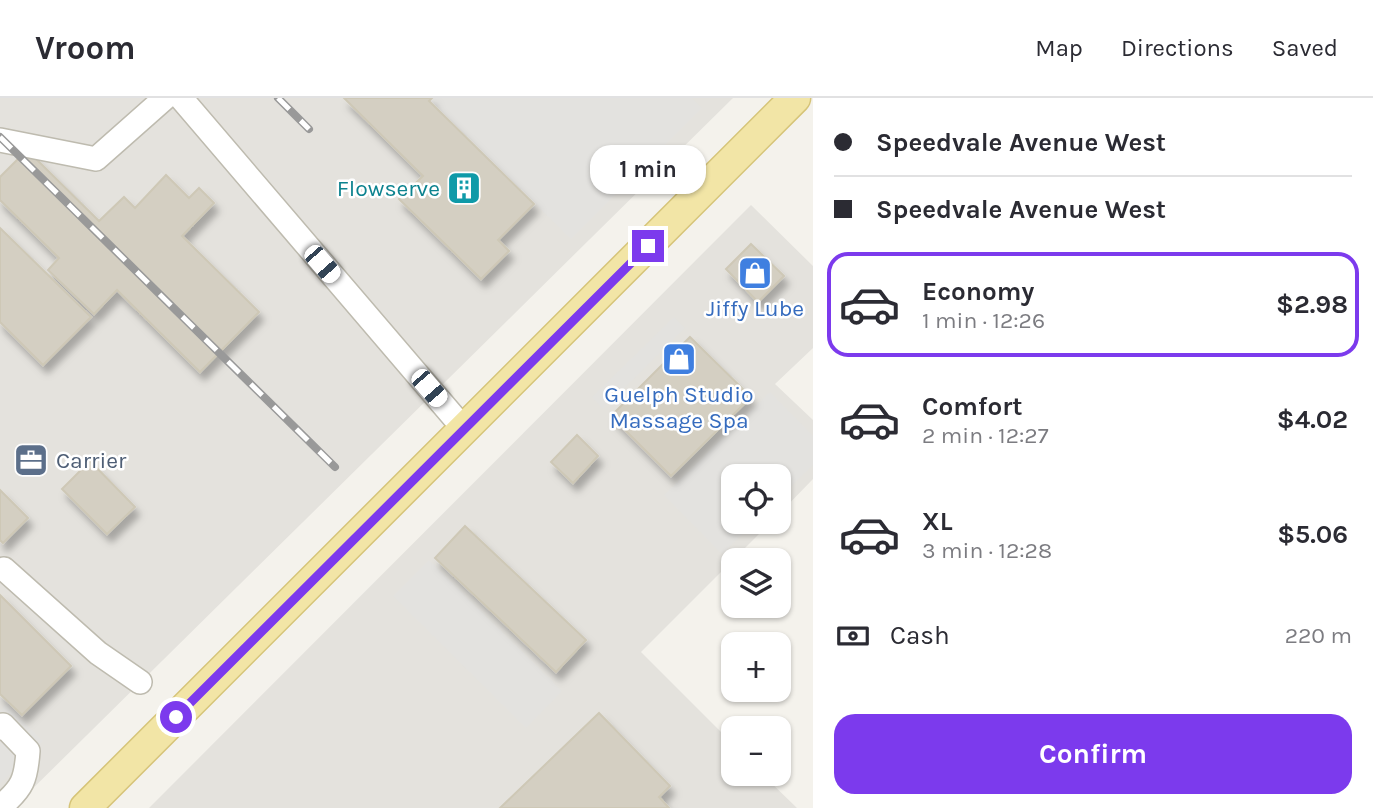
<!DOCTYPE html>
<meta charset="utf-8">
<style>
body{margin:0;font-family:Karla,sans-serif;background:#f7f7f7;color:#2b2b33;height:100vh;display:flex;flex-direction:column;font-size:26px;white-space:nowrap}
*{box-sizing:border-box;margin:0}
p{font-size:23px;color:#7c7c81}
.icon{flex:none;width:38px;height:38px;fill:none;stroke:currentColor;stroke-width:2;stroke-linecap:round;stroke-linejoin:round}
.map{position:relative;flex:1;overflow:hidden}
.details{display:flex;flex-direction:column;background:#fff;width:560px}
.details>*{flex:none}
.top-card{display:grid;align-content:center;height:154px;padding:0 21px;background:#fff}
.buttons{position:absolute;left:721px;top:366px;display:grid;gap:14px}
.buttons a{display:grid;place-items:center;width:70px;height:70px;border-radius:14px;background:#fff;box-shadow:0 2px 5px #0004;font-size:35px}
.end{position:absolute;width:32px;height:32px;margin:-16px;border:9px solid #7c3aed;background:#fff;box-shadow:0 0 0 4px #fff}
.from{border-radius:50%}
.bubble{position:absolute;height:49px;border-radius:21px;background:#fff;box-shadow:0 2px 5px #0004;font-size:23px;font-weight:700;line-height:49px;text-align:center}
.car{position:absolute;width:21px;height:42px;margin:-21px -10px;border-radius:9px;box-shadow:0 0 5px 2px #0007;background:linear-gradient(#fff 24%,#345 0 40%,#fff 0 76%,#345 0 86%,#fff 0)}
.top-card b{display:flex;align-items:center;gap:24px;height:66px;font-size:26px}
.top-card b+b{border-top:2px solid #e1e1e2}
.top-card i{width:18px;height:18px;background:#2b2b33}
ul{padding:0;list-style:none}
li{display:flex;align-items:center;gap:21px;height:105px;margin:0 14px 10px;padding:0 7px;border:4px solid transparent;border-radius:21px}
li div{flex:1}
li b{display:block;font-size:26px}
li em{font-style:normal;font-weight:700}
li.current{border-color:#7c3aed}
li>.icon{width:63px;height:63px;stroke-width:1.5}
.pay{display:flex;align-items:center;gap:18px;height:77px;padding:0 21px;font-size:26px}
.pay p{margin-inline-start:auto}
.primary-button{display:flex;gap:14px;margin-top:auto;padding:14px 21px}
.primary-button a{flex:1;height:80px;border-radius:21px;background:#7c3aed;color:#fff;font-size:28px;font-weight:700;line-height:80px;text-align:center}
header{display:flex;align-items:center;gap:42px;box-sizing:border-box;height:98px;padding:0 35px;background:#fff;border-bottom:2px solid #e1e1e2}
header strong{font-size:33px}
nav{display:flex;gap:38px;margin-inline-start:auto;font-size:24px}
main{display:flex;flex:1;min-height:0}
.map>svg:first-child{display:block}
.industrial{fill:#e4e2dd}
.parking{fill:#e3e2df}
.building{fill:#d4cfc2;stroke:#cec8b6;stroke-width:2;filter:url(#shadow)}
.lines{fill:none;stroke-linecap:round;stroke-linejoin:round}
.minor-casing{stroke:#bebbaf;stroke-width:26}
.major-casing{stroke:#d6c478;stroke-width:33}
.minor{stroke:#fff;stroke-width:23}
.major{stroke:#f2e5a6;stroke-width:30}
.rail-casing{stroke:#999;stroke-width:8}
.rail{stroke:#fff;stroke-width:5;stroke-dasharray:16;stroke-linecap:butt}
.route{stroke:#7c3aed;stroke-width:9}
.labels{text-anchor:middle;stroke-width:5;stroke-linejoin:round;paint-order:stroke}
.culture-label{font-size:23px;fill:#0d838f;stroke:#fff;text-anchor:end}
.shop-label{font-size:23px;fill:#366cbe;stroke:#fff}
.service-label{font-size:23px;fill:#4e5e75;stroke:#fff;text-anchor:start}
</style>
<header>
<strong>Vroom</strong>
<nav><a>Map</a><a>Directions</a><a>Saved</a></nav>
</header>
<main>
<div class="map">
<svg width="813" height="710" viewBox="0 0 813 710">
<defs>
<filter id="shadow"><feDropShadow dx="4.5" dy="8" stdDeviation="3.5" flood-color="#0004"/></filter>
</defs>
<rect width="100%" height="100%" fill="#f4f2ec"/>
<!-- industrial -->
<path class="industrial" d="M 0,0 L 733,0 L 13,710 L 0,710 Z
M 751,107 L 813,168 L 813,250 L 775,286 L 813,322 L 813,381 L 779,416 L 779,378 L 733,378 L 733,424 L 771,424 L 641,554 L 733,646 L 733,676 L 762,676 L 797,710 L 149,710 Z"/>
<!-- parking -->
<path class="parking" d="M 434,0 L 692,0 L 702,10 L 571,141 L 431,3 Z
M 674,219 L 685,230 L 603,311 L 592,299 Z
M 770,294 L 813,338 L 813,367 L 779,400 L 779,378 L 733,378 L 733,424 L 755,424 L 722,456 L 664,397 Z
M 429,462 L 562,593 L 526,630 L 393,498 Z
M 6,606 L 43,643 L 0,686 L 0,613 Z"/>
<!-- building -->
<path class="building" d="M 344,0 L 432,0 L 429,3 L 534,106 L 498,142 L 509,153 L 481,181 L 399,101 L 423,78 Z
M 27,52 L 99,123 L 124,99 L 135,110 L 166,77 L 189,100 L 199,90 L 214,105 L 182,138 L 259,214 L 200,274 L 117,192 L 94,216 L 48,172 L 59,160 L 0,102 L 0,79 Z
M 0,130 L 91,219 L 43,267 L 0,224 Z
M 751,146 L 784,178 L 758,204 L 726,171 Z
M 690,239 L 751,299 L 671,378 L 611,318 Z
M 577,337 L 598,358 L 573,385 L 551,364 Z
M 90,363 L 135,409 L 107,436 L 62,391 Z
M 0,392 L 28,420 L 3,445 L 0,442 Z
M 465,428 L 586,542 L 556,574 L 435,460 Z
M 0,497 L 71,568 L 22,617 L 0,596 Z
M 599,615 L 670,688 L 659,699 L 669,710 L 500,710 Z"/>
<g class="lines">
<!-- minor casing -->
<g class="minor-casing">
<path id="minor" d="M 181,0 L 464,331
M 0,42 L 96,61 L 165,0
M 4,471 L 98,555 L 140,584
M 0,630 L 3,627 L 28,653 C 26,681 23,690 0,709"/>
</g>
<!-- major casing -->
<g class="major-casing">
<path id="major" d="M 85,710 L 795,0"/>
</g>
<!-- minor -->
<use href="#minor" class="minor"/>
<!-- major -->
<use href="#major" class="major"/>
<!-- rail casing -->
<g class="rail-casing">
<path id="rail" d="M 278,0 L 309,31
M 0,39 L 335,369"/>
</g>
<!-- rail -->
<use href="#rail" class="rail"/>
</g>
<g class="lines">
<!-- route -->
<path class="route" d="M 176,619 L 648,148"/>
</g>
<!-- icons -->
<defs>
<g id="building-square" transform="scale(1.75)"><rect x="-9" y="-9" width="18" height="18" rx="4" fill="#0f9aa8" stroke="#fff"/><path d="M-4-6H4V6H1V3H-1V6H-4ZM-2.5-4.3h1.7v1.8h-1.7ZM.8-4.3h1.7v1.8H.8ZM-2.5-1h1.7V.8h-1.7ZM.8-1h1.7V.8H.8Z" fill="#fff"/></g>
<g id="shop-square" transform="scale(1.75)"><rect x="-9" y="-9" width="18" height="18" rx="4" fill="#3f7fe0" stroke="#fff"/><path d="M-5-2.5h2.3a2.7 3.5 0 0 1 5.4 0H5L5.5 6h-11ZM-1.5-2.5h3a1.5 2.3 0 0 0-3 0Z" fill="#fff"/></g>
<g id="office-square" transform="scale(1.75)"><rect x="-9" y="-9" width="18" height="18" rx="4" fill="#5c6f8a" stroke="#fff"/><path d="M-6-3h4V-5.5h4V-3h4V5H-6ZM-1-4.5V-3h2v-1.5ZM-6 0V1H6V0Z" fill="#fff"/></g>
</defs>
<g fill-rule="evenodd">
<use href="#building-square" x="464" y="90"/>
<use href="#shop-square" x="755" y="175"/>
<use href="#shop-square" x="679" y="261"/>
<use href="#office-square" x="31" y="362"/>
</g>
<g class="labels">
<!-- culture labels -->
<g class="culture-label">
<text x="440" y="98">Flowserve</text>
</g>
<!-- shop labels -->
<g class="shop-label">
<text x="755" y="218">Jiffy Lube</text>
<text x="679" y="304">Guelph Studio<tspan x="679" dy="26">Massage Spa</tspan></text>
</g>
<!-- service labels -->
<g class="service-label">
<text x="56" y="370">Carrier</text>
</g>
</g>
</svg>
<div class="buttons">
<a><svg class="icon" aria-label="locate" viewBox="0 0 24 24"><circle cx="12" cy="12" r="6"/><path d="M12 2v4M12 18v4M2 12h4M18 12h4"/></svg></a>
<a><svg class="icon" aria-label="layers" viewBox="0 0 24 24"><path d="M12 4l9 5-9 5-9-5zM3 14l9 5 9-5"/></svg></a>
<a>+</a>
<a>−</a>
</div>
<i class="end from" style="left:176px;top:619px"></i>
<i class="end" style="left:648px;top:148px"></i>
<div class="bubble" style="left:590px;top:47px;width:116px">1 min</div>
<i class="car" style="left:322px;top:166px;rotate:139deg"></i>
<i class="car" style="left:429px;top:290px;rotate:139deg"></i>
</div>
<section class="details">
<div class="top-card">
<b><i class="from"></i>Speedvale Avenue West</b>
<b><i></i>Speedvale Avenue West</b>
</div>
<ul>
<li class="current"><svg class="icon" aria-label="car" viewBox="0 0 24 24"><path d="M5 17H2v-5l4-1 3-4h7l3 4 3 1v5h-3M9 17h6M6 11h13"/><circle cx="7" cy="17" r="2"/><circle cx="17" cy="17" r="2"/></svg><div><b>Economy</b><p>1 min · 12:26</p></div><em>$2.98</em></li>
<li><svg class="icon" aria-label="car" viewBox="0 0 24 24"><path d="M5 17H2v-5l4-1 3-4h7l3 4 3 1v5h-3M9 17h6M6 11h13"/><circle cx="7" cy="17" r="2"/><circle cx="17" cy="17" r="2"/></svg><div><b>Comfort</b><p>2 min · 12:27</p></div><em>$4.02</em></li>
<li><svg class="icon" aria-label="car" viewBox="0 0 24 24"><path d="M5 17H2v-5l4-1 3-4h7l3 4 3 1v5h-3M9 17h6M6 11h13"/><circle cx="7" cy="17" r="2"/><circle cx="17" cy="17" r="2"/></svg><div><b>XL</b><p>3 min · 12:28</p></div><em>$5.06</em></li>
</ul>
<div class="pay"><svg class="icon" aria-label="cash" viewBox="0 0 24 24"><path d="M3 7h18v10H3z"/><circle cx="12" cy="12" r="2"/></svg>Cash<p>220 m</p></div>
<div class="primary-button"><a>Confirm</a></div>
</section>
</main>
